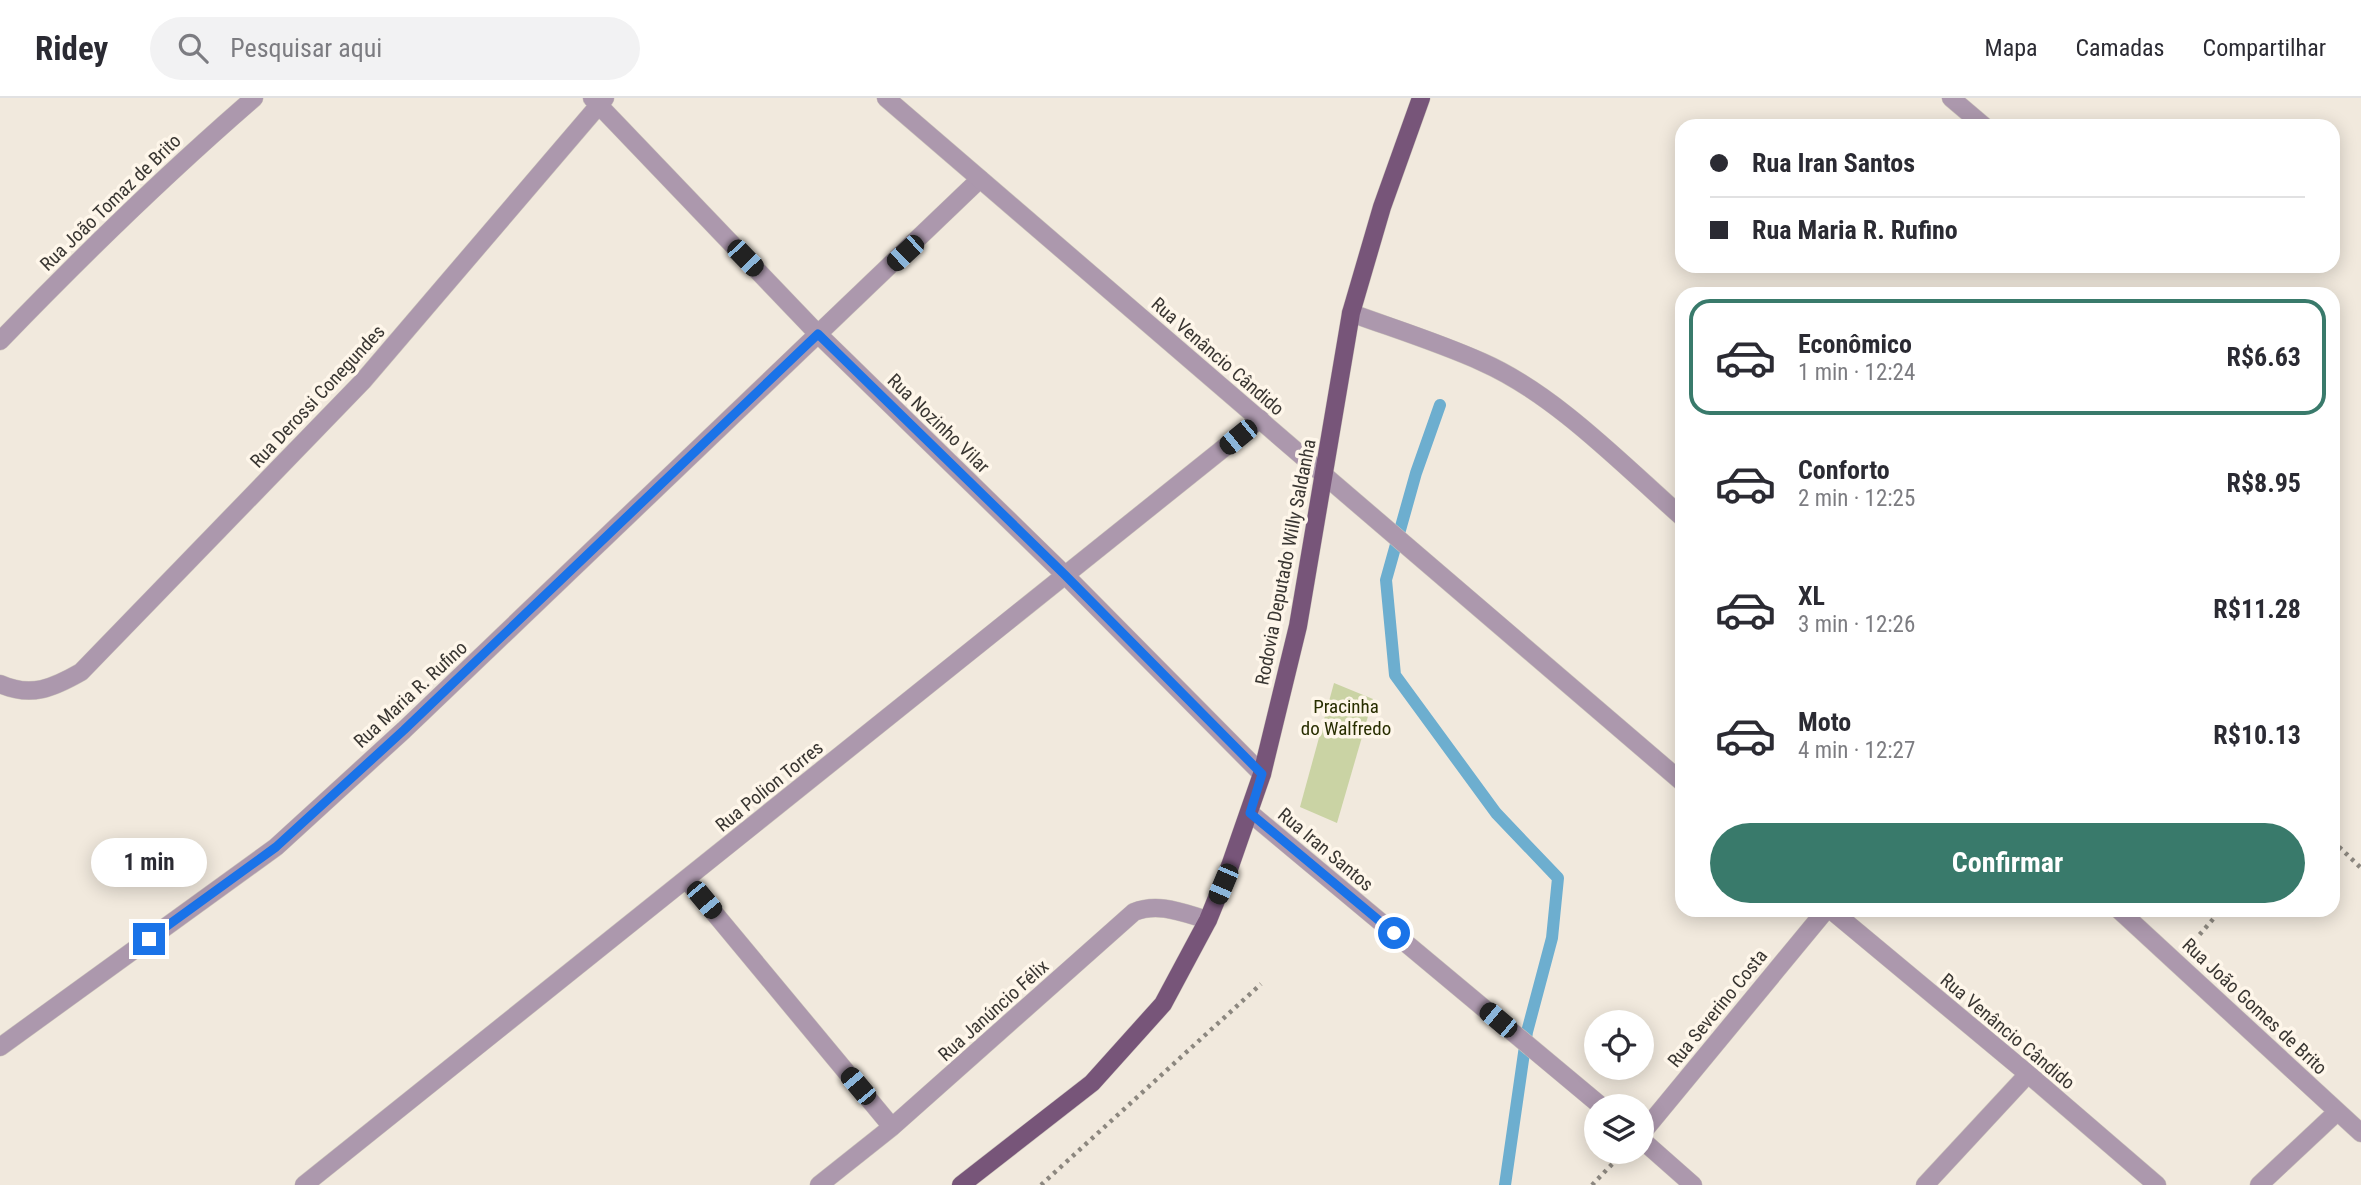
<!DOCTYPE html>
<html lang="pt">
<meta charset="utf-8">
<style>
body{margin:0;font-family:"Roboto Condensed",sans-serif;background:#f2f2f3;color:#2b2b33;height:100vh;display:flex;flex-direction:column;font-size:26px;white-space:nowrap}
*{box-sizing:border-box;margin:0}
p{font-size:23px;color:#7c7c81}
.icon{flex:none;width:38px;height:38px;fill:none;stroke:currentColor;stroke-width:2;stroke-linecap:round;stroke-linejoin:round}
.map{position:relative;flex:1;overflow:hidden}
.details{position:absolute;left:1675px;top:189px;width:665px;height:630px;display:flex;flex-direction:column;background:#fff;border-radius:21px;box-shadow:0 4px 18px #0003}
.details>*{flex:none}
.banner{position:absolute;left:1675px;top:21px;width:665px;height:154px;border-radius:21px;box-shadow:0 4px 18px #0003;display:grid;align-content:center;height:154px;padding:0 35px;background:#fff}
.buttons{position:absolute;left:1584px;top:912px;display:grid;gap:14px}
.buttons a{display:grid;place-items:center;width:70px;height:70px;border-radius:50%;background:#fff;box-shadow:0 4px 18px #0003;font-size:35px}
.end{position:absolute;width:32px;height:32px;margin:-16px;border:9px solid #1a73e8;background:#fff;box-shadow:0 0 0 4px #fff}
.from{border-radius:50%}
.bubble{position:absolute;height:49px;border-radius:24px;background:#fff;box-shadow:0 4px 18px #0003;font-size:23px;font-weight:700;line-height:49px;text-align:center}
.car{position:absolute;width:21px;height:42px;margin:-21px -10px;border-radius:9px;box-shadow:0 0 5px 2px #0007;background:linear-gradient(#222 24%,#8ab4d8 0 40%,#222 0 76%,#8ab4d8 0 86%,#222 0)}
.banner b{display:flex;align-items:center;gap:24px;height:66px;font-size:26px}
.banner b+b{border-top:2px solid #e1e1e2}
.banner i{width:18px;height:18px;background:#2b2b33}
ul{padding:12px 0 0;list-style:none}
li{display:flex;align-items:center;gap:21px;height:116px;margin:0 14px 10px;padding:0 21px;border:4px solid transparent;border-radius:21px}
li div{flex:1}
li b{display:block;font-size:26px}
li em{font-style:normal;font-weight:700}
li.on{border-color:#397a6b}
li>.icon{width:63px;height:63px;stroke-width:1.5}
.cta{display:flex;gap:14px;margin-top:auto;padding:14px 35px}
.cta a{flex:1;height:80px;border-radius:42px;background:#397a6b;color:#fff;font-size:28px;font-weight:700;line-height:80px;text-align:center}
header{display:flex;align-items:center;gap:42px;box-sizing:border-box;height:98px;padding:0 35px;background:#fff;border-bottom:2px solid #e1e1e2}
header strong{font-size:33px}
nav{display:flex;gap:38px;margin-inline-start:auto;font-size:24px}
.search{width:490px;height:63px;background:#f2f2f3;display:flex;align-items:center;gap:18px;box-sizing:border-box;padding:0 24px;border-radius:38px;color:#7c7c81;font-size:26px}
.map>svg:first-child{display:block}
.green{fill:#cad3a4}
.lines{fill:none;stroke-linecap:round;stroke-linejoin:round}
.stream{stroke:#6daecf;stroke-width:12}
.minor-casing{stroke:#ccc5bb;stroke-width:19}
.tertiary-casing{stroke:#ccc5bb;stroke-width:19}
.primary-casing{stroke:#ccc5bb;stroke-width:19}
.path{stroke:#8c877f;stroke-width:4.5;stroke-dasharray:3.5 5;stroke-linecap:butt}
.minor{stroke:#ac98ad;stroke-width:18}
.tertiary{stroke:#ac98ad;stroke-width:18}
.primary{stroke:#775579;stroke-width:18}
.route{stroke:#1a73e8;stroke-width:9}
.labels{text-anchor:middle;stroke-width:7;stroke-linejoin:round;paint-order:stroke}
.street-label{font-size:19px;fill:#393632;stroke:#fef6ea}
.park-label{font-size:19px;fill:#282e00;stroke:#fef6ea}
</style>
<header>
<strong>Ridey</strong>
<div class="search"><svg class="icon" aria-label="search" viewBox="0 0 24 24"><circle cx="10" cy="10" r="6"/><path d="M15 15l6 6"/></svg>Pesquisar aqui</div>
<nav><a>Mapa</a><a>Camadas</a><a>Compartilhar</a></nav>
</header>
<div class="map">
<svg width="2361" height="1087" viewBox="0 0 2361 1087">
<rect width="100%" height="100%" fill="#f1e9dd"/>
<!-- green -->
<path class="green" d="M 1334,585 L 1373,601 L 1337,725 L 1300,709 Z"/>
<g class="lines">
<!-- stream -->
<path class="stream" d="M 1440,307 L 1416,375 L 1386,482 L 1395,577 L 1496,715 L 1558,780 L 1552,840 L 1527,934 L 1505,1087"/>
<!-- minor casing -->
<g class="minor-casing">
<path id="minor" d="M 592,0 L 818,236 L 1065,477 L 1262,676
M 1951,0 L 1984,28
M 1351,215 C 1395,231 1440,245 1482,264 C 1555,296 1623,367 1682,419
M 1324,377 L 1682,684
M 0,586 C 31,600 53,590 81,574 L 363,283 L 605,0
M 1250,715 L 1601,1008
M 686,781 L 892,1029
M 1831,812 L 2028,976 L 2157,1087
M 2119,812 L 2361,1035
M 0,949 L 276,749 L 404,632 L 980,81
M 1642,1035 L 1826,812
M 1642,1042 L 1693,1087
M 304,1087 L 1260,321
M 819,1087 L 892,1029 L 1134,814 C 1159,804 1183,815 1208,822
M 1925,1087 L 2028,976
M 2259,1087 L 2337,1014"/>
</g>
<!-- tertiary casing -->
<g class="tertiary-casing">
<path id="tertiary" d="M 886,0 L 1324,377
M 0,243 C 81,159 165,77 254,0"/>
</g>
<!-- primary casing -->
<g class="primary-casing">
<path id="primary" d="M 961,1087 L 1092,985 L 1163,906 L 1208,822 L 1230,768 L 1262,676 L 1298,528 L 1351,215 L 1382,109 L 1421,0"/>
</g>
<!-- path -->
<path class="path" d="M 2333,743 L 2361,770
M 2194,843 L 2221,812
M 1041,1087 L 1261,886
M 1592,1087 L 1619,1059"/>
<!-- minor -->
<use href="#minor" class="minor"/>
<!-- tertiary -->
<use href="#tertiary" class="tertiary"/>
<!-- primary -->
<use href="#primary" class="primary"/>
</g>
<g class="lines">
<!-- route -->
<path class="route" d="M 149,841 L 276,749 L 404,632 L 818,236 L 1065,477 L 1262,676 L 1250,715 L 1394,835"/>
</g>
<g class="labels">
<!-- street labels -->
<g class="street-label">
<text transform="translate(110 104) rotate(-44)" y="7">Rua João Tomaz de Brito</text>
<text transform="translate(1218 258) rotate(41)" y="7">Rua Venâncio Cândido</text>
<text transform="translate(317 298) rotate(-47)" y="7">Rua Derossi Conegundes</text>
<text transform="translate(939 325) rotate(44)" y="7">Rua Nozinho Vilar</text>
<text transform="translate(1285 464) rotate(-79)" y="7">Rodovia Deputado Willy Saldanha</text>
<text transform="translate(410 596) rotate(-43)" y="7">Rua Maria R. Rufino</text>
<text transform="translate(769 688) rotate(-39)" y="7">Rua Polion Torres</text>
<text transform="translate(1326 751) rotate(40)" y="7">Rua Iran Santos</text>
<text transform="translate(2255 908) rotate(43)" y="7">Rua João Gomes de Brito</text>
<text transform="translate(1717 910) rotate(-51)" y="7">Rua Severino Costa</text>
<text transform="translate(993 912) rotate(-42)" y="7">Rua Janúncio Félix</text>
<text transform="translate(2008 933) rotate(40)" y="7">Rua Venâncio Cândido</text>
</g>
<!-- park labels -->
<g class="park-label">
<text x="1346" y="615">Pracinha<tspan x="1346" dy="22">do Walfredo</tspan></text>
</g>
</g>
</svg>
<div class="buttons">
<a><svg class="icon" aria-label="locate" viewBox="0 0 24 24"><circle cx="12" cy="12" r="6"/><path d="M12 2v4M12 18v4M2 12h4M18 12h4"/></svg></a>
<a><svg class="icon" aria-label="layers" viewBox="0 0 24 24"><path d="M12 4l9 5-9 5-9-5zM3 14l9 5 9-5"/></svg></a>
</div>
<i class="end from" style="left:1394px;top:835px"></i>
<i class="end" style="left:149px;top:841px"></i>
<div class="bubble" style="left:91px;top:740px;width:116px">1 min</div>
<i class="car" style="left:905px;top:155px;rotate:227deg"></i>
<i class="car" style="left:745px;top:160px;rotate:136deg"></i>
<i class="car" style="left:1238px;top:339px;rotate:231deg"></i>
<i class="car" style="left:1223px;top:786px;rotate:203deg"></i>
<i class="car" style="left:704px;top:802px;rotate:140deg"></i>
<i class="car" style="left:1498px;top:922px;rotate:310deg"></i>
<i class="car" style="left:858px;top:988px;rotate:320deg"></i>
<div class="banner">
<b><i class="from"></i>Rua Iran Santos</b>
<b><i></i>Rua Maria R. Rufino</b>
</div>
<section class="details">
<ul>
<li class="on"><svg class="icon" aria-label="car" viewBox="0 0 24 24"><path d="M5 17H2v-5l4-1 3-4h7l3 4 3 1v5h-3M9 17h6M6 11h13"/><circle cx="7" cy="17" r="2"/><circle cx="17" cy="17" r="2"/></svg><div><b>Econômico</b><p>1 min · 12:24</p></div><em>R$6.63</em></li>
<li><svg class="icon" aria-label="car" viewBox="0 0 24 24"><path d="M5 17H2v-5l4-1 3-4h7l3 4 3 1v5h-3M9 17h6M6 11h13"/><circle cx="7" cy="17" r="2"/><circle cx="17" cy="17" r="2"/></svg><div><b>Conforto</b><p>2 min · 12:25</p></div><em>R$8.95</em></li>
<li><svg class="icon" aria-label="car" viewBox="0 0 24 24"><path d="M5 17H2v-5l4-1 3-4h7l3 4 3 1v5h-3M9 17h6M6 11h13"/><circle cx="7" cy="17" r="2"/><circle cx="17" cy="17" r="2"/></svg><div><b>XL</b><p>3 min · 12:26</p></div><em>R$11.28</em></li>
<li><svg class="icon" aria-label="car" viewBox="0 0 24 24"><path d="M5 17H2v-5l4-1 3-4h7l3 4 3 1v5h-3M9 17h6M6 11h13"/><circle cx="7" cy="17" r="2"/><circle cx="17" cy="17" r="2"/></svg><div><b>Moto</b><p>4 min · 12:27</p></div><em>R$10.13</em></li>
</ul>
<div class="cta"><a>Confirmar</a></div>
</section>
</div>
